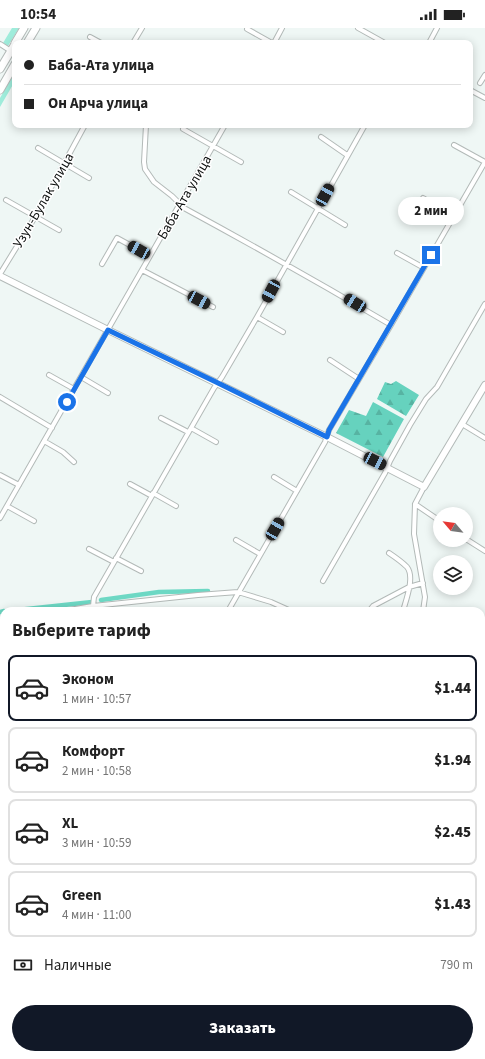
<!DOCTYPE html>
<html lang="ru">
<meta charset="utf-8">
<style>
body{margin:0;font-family:"Source Sans 3",sans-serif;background:#f2f2f2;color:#222;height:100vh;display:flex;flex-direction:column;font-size:15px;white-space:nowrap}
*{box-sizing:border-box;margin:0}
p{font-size:13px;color:#767676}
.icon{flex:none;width:22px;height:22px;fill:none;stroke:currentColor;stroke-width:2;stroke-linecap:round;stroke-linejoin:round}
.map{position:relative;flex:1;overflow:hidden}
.side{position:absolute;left:0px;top:579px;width:485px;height:452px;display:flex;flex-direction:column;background:#fff;border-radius:12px 12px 0 0;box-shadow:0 2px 10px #0003}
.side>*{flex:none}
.guide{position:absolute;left:12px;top:12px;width:461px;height:88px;border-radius:8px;box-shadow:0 2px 10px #0003;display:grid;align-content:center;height:88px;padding:0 12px;background:#fff}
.needle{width:26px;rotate:299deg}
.controls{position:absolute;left:433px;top:479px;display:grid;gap:8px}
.controls a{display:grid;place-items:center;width:40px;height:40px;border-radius:50%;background:#fff;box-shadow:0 2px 10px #0003;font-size:20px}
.end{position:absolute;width:18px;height:18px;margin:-9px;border:5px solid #1a73e8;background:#fff;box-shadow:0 0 0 2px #fff}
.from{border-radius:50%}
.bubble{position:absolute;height:28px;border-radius:14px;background:#fff;box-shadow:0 2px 10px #0003;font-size:13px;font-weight:800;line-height:28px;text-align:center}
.car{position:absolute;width:12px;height:24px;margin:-12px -6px;border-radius:5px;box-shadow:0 0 3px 1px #0007;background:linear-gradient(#222 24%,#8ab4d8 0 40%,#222 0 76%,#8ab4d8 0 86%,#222 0)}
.guide b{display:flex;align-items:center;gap:14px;height:38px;font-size:15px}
.guide b+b{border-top:1px solid #e0e0e0}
.guide i{width:10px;height:10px;background:#222}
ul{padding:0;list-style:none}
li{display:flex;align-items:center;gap:12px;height:66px;margin:0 8px 6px;padding:0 4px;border:2px solid #e0e0e0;border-radius:8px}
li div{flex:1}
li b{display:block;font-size:15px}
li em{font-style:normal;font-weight:800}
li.selected{border-color:#111827}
li>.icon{width:36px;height:36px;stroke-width:1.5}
h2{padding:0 12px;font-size:18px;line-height:48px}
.pay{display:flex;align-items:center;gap:10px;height:44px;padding:0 12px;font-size:15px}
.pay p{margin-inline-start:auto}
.button{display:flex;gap:8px;margin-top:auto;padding:8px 12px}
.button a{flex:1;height:46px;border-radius:24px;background:#111827;color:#fff;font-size:16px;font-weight:800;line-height:46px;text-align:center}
.status{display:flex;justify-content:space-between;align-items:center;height:28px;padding:0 20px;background:#fff;direction:ltr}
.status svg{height:11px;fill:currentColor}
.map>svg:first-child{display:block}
.grass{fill:#9fecdb}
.forest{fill:url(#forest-firs)}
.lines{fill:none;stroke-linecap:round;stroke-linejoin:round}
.canal{stroke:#6dd8c4;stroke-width:4.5}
.street-casing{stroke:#b3bab8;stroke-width:6}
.secondary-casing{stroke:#b3bab8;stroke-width:8}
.primary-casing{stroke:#b3bab8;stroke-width:9}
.street{stroke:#fff;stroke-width:4}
.secondary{stroke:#fff;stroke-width:6}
.primary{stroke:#fff;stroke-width:7}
.route{stroke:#1a73e8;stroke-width:5}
.labels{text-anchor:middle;stroke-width:3;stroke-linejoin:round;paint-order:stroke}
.street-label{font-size:14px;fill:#0b0e0d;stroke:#fff}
</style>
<div class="status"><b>10:54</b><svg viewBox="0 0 49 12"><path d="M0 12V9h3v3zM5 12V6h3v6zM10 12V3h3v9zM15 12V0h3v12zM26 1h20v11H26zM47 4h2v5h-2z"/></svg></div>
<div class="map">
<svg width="485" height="1031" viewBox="0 0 485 1031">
<defs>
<pattern id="forest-firs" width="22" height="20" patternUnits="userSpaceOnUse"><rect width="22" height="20" fill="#66d2be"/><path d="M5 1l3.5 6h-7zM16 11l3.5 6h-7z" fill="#57b3a2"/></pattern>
</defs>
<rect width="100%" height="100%" fill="#eff7f5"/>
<!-- grass -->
<path class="grass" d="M 12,0 L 19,0 L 8,18 L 3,15 Z
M 15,44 L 15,53 L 0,79 L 0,70 Z"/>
<!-- forest -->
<path class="forest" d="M 396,353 L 419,367 L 406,388 L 377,371 L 385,354 L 391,356 Z
M 373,374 L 404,391 L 383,429 L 336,405 L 349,382 L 366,388 Z"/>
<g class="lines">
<!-- canal -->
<path class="canal" d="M 101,572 L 159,564 L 208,563
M 8,583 L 92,574
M 0,584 L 4,583"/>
<!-- street casing -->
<g class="street-casing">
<path id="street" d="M 358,0 L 385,15
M 247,1 L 272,15
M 90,9 L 101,15
M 133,15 L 142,0
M 274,15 L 282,0
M 429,15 L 437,0
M 0,16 L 11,23
M 480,55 L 485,47
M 470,62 L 485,70
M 146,97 L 144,134 L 145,141 L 154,154 L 172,168 L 184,180 C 254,218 323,257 391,297
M 183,101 L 241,134
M 321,109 L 347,127
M 454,117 L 485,134
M 38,120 L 89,150
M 291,164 L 345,197
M 423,170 L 453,188
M 6,172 L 59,202
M 397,225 L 424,240
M 102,236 L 117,210 L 150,228
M 142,242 L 213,279
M 0,246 L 35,189 L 85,97
M 257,289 L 283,304
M 330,332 L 359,351
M 49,347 L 74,361
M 81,349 L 108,365
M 0,369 L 52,400
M 161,390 L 188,404
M 462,396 L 485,410
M 191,400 L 216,414
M 44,413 L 63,424 L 74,434
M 0,447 L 19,457
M 274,449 L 297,463
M 130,456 L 152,468
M 153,465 L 176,478
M 415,476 L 440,493
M 7,478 L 34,493
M 0,490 L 225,97
M 466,511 L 485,523
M 236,512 L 260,526
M 89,521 L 114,534
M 389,525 C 395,529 402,534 407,539 C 415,549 406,572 403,583
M 116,530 L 141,543
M 323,553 L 385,445 L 390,433 L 410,397 L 426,371 L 437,359 L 485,276
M 63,583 L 93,578 L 198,567 L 238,564 L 271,574 L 291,583
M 103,583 L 93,578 L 94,569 L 214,360 L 222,349 L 257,289 L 365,97
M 228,583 L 325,414 L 329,402 L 391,297 L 485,134
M 369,583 L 373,578 L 409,559 L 423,555
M 423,583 L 425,569 L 414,506 L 415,476 L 424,459
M 0,593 L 4,592
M 481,614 L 485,606
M 481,621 L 485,623
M 481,700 L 485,702
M 0,702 L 4,696
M 0,743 L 4,745
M 481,775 L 485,777
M 0,901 L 4,904
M 0,946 L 4,938
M 0,956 L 4,959
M 481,989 L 485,991
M 119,1027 L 125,1031
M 214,1027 L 220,1031
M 359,1027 L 371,1031 L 377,1027
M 391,1027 L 400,1031
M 101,1031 L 104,1027
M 242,1031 L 244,1027"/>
</g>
<!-- secondary casing -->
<g class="secondary-casing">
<path id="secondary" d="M 0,248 L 108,302 L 327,409 L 424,459 L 485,357
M 0,641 L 4,643
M 481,884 L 485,887"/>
</g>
<!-- primary casing -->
<g class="primary-casing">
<path id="primary" d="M 15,15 L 24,0
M 27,15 L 36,0
M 0,41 L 15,16
M 0,62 L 15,36"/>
</g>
<!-- street -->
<use href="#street" class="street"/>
<!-- secondary -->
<use href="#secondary" class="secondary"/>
<!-- primary -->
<use href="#primary" class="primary"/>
</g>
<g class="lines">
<!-- route -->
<path class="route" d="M 67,374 L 108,302 L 218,355 L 327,409 L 329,402 L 431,227"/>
</g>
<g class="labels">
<!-- street labels -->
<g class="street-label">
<text transform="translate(184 169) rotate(-60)" y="5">Баба-Ата улица</text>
<text transform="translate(43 172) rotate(-60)" y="5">Узун-Булак улица</text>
</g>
</g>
</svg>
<div class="controls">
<a><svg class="needle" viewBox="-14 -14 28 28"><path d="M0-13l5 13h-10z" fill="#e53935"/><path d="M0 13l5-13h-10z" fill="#767676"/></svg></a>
<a><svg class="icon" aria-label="layers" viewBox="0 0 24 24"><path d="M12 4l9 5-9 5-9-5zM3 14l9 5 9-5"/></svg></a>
</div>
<i class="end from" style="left:67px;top:374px"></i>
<i class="end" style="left:431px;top:227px"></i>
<div class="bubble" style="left:398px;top:169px;width:66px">2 мин</div>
<i class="car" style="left:325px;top:167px;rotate:29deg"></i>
<i class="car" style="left:139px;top:222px;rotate:299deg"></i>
<i class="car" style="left:271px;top:263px;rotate:208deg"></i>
<i class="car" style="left:199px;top:272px;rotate:118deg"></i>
<i class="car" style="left:355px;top:275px;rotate:301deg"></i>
<i class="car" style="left:375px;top:433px;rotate:116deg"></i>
<i class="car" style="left:275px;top:501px;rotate:30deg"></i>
<div class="guide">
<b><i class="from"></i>Баба-Ата улица</b>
<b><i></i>Он Арча улица</b>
</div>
<section class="side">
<h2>Выберите тариф</h2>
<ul>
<li class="selected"><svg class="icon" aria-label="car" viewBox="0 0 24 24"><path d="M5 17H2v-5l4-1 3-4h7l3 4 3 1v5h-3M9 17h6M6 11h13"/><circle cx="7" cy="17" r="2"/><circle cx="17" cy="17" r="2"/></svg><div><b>Эконом</b><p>1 мин · 10:57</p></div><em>$1.44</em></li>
<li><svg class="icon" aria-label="car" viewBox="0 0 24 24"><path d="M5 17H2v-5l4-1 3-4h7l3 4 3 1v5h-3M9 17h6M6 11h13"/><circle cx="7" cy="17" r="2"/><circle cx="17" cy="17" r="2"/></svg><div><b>Комфорт</b><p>2 мин · 10:58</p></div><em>$1.94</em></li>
<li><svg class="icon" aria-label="car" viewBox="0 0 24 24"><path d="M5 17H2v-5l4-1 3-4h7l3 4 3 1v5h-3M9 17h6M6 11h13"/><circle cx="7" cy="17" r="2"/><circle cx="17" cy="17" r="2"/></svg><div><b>XL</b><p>3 мин · 10:59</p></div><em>$2.45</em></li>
<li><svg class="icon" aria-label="car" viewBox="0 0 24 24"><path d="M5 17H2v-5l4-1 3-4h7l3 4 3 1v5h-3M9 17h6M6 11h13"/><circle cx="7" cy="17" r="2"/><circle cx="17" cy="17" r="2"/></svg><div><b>Green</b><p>4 мин · 11:00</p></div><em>$1.43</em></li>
</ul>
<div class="pay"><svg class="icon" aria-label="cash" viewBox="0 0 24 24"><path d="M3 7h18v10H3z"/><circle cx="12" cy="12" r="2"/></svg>Наличные<p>790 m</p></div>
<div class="button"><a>Заказать</a></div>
</section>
</div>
